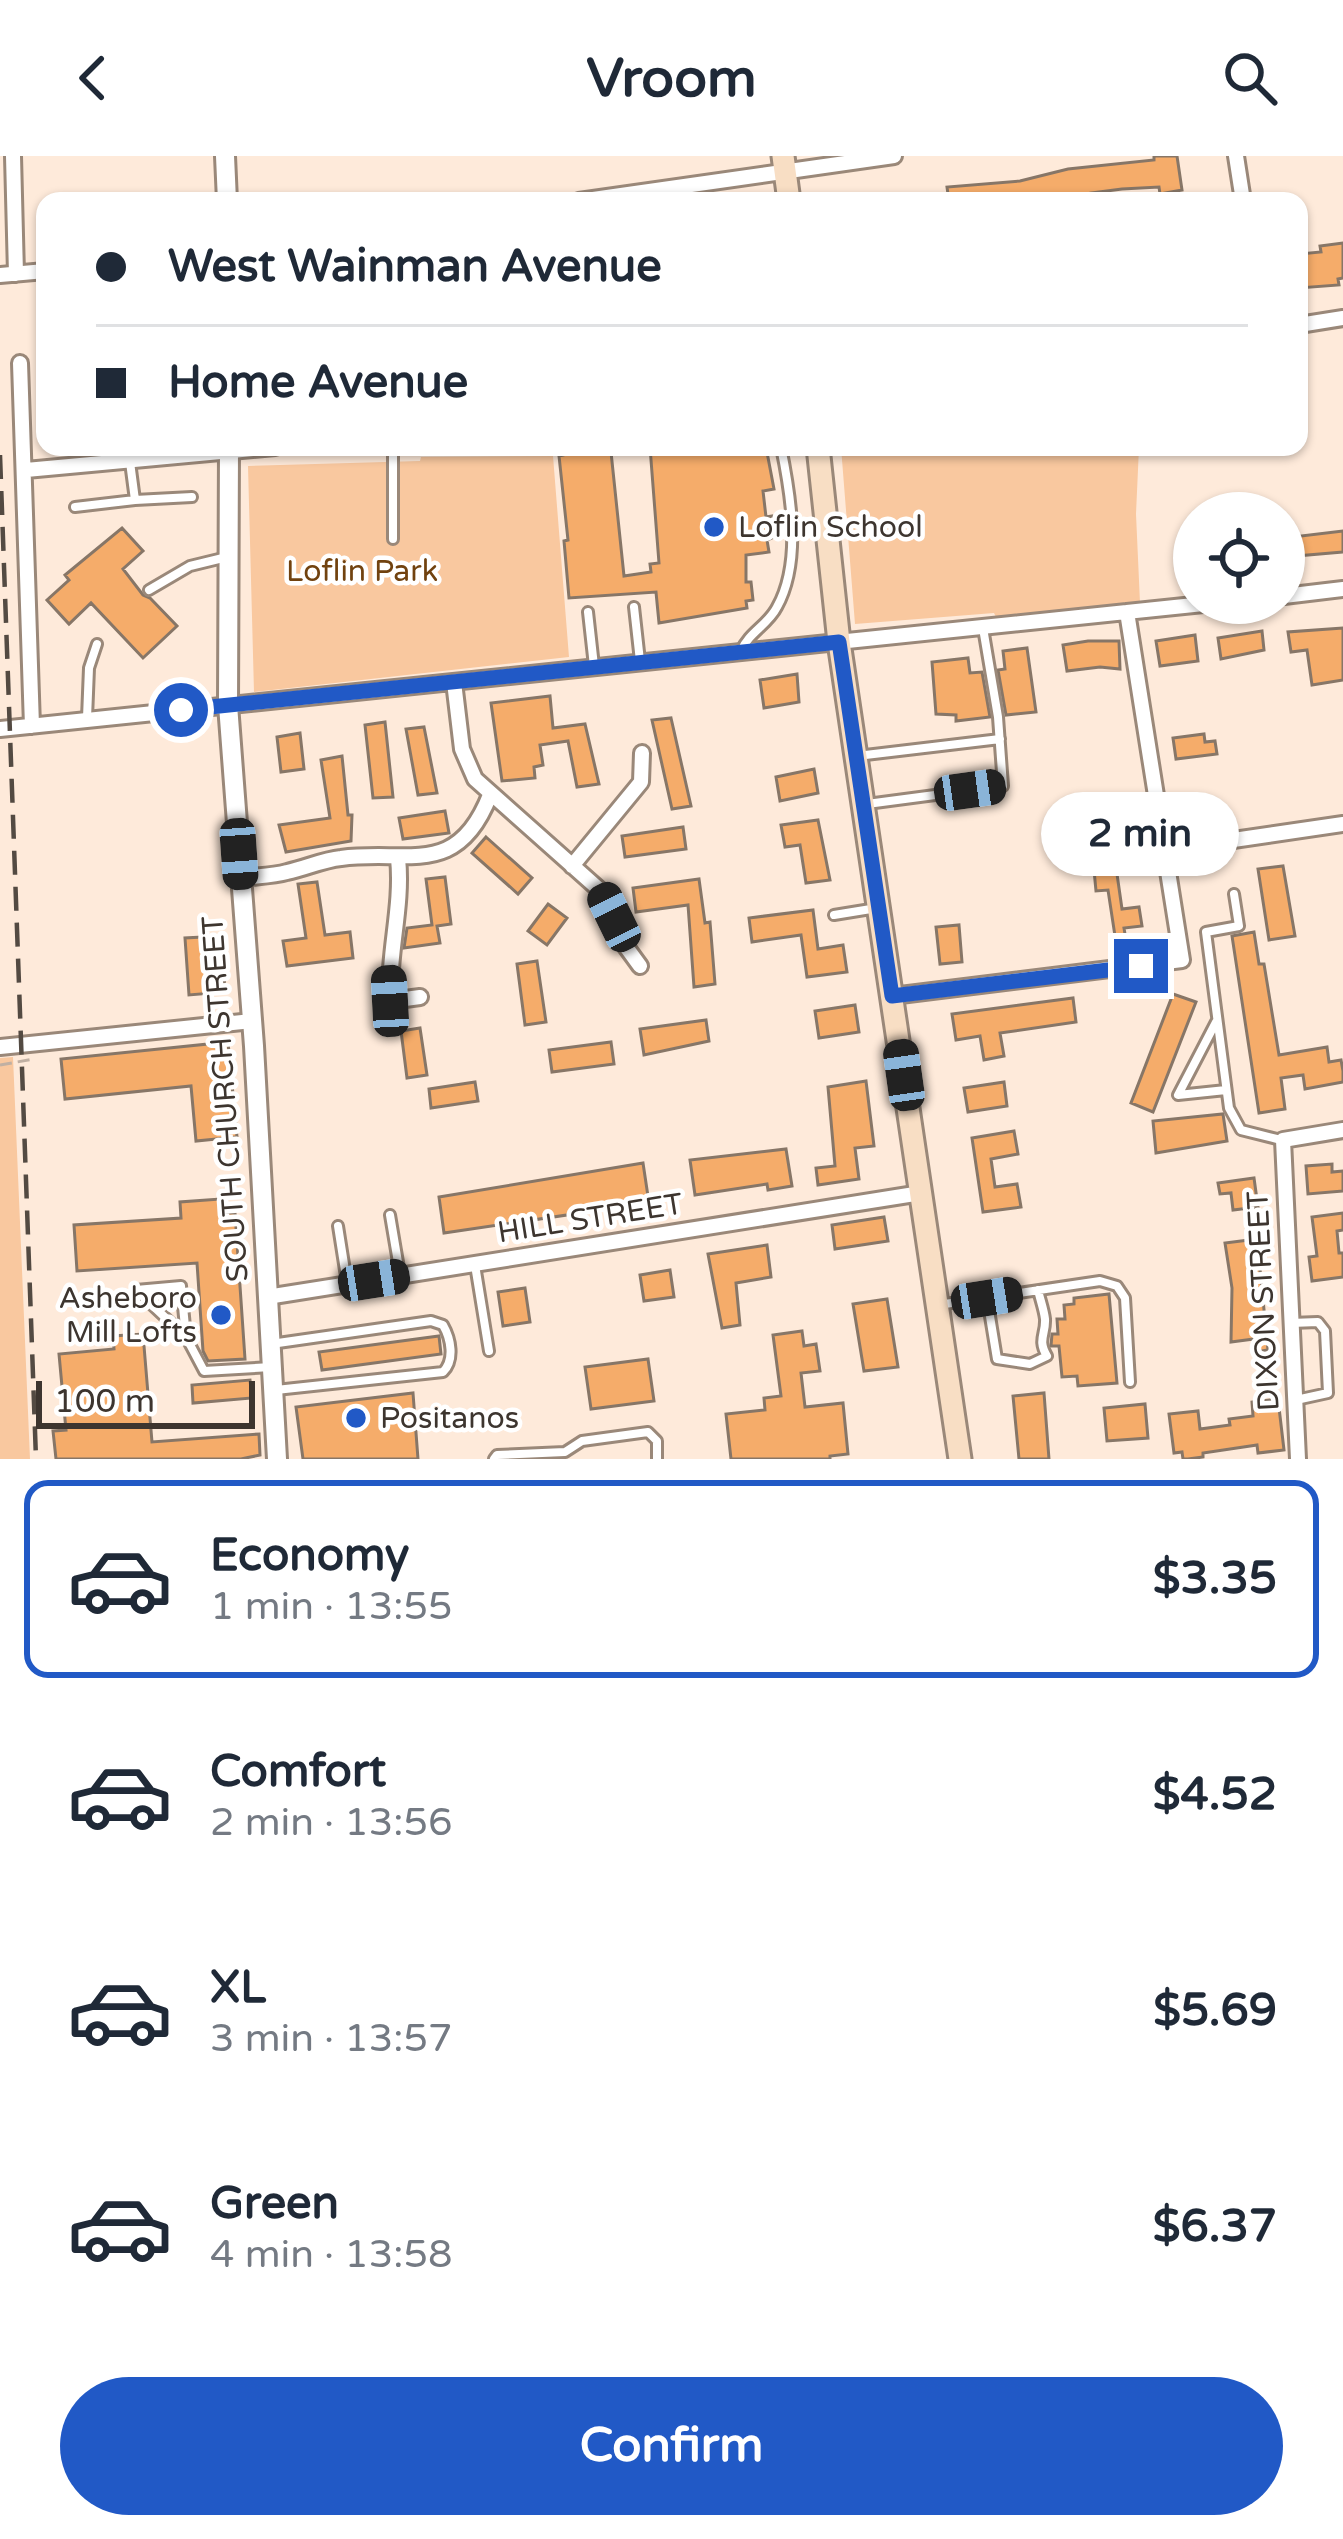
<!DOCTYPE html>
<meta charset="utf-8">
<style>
body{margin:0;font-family:"Varela Round",sans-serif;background:#f6f6f7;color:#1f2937;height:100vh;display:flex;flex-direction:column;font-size:45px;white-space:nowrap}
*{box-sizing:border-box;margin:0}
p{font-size:39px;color:#747a83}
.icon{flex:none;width:66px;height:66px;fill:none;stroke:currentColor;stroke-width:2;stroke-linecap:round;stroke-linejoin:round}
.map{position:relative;height:1303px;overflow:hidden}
.sheet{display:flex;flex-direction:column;background:#fff;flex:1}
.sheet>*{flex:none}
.guide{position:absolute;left:36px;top:36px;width:1272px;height:264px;border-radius:24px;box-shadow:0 3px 9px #0004;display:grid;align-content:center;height:264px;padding:0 60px;background:#fff}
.buttons{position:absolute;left:1173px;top:336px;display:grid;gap:24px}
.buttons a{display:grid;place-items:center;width:132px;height:132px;border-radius:50%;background:#fff;box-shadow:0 3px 9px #0004;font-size:60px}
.scale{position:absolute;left:36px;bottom:30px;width:219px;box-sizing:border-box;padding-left:12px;border:6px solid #3d352f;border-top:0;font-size:33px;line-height:42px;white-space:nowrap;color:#3d352f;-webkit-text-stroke:9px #fff;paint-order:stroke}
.end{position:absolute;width:54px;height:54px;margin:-27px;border:15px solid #2159c6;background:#fff;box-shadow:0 0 0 6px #fff}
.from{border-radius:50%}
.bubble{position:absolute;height:84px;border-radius:42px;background:#fff;box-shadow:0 3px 9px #0004;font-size:39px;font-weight:700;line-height:84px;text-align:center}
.car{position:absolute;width:36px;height:72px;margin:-36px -18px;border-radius:15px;box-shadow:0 0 9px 3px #0007;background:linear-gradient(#222 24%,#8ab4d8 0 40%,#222 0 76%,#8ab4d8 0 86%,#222 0)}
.guide b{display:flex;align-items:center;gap:42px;height:114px;font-size:45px}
.guide b+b{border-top:3px solid #e0e1e3}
.guide i{width:30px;height:30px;background:#1f2937}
ul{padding:21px 0 0;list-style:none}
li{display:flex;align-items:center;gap:36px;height:198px;margin:0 24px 18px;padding:0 36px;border:6px solid transparent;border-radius:24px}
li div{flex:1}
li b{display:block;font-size:45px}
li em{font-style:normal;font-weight:700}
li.active{border-color:#2159c6}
li>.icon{width:108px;height:108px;stroke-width:1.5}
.cta{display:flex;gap:24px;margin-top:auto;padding:24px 60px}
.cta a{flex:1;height:138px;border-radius:72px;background:#2159c6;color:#fff;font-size:48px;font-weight:700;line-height:138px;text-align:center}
header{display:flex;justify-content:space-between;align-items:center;height:156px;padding:0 60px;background:#fff;font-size:54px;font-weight:700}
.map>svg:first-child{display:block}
.green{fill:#f9c89f}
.building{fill:#f5ac6a;stroke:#877667;stroke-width:3}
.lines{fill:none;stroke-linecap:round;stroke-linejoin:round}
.service-casing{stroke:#9a8879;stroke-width:14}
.minor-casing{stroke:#9a8879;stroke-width:20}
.tertiary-casing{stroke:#9a8879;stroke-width:24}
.secondary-casing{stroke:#9a8879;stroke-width:27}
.path{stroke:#c0b0a3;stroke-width:3;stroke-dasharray:12 6;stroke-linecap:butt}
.service{stroke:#fff;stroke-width:8}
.minor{stroke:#fff;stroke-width:14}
.tertiary{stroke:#fff;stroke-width:18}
.secondary{stroke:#f8dec4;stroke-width:21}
.rail{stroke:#534a42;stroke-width:4.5;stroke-dasharray:24 12;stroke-linecap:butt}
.route{stroke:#2159c6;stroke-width:15}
.poi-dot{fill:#2159c6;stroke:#fff;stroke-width:4.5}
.labels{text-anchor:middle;stroke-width:9;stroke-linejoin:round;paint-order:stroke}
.poi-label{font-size:30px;fill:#3d352f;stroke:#fff;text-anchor:start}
.park-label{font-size:30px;fill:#71420f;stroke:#fff}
.street-label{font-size:30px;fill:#3d352f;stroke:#fff}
</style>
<header><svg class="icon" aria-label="back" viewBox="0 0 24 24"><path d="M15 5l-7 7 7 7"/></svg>Vroom<svg class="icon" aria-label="search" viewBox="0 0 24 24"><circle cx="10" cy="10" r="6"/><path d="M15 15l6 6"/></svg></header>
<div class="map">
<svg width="1343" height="1303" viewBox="0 0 1343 1303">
<rect width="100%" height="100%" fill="#feeada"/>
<!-- green -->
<path class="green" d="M 841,291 L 1139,291 L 1136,358 L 1140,447 L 996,461 L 994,457 L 855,468 Z
M 553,300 L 569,501 L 254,536 L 248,310 L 420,305 L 421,301 Z
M 13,901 L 30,1303 L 0,1303 L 0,902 Z"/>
<!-- building -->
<path class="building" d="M 1154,0 L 1177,0 L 1182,34 L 1160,38 L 1159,31 L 1122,33 L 1091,37 L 1092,45 L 1073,45 L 1072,39 L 1039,45 L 949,45 L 947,31 L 1020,25 L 1068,13 L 1154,4 Z
M 1343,87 L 1343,122 L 1338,123 L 1339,129 L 1299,132 L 1299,98 L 1321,96 L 1320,90 Z
M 562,291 L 591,291 L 592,298 L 611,296 L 624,420 L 651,416 L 650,408 L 659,407 L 650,291 L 766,291 L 774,333 L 763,335 L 766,361 L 772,360 L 774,381 L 767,384 L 769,396 L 746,399 L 746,426 L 751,426 L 753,444 L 746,445 L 747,452 L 659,467 L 656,436 L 569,442 L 564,385 L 568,384 L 559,300 L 563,299 Z
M 122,372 L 143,395 L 123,413 L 143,439 L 150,442 L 177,470 L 143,502 L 91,447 L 69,468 L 47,444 L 69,424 L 65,419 Z
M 1343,375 L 1343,396 L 1284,401 L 1284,382 Z
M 1343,472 L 1343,524 L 1312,529 L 1307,494 L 1291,496 L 1288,476 Z
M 1262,475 L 1264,494 L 1221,503 L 1218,482 Z
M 1195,479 L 1198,505 L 1160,510 L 1156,485 Z
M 1088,485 L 1119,485 L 1120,513 L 1100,511 L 1067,515 L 1063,489 Z
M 1027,492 L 1036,556 L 1006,559 L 998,514 L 1005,513 L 1003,495 Z
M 968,502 L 970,517 L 982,516 L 990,561 L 956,565 L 956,559 L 936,558 L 932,506 Z
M 797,518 L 799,546 L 764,552 L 760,524 Z
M 550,540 L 553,572 L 585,568 L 599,628 L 577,631 L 568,585 L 540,589 L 543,609 L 534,611 L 535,622 L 502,625 L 491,547 Z
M 671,562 L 691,650 L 672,653 L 652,564 Z
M 385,566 L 393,641 L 373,642 L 365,569 Z
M 424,571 L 437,637 L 418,639 L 406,573 Z
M 300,577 L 304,613 L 281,616 L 277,581 Z
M 1204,578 L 1205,586 L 1215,585 L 1217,598 L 1176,603 L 1173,582 Z
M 342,600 L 348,659 L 352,659 L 351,685 L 286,696 L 279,669 L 330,662 L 321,604 Z
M 814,613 L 818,637 L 780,645 L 776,621 Z
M 1215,646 L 1218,667 L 1174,673 L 1171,652 Z
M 445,655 L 449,677 L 403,683 L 399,662 Z
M 818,664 L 830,724 L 806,727 L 800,689 L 785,691 L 781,669 Z
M 683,671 L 686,693 L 625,701 L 622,680 Z
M 486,681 L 532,722 L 518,738 L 472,697 Z
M 1283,710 L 1295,780 L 1269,784 L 1258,713 Z
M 1116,711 L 1122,753 L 1139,751 L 1142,770 L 1124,772 L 1125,778 L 1115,780 L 1108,734 L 1096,735 L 1094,714 Z
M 445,721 L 451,768 L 437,770 L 440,787 L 404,792 L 407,772 L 432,769 L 426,723 Z
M 699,723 L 705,767 L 710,766 L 715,828 L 694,831 L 688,749 L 636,756 L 633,732 Z
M 317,726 L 325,779 L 350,776 L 353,802 L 287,810 L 283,785 L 306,782 L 298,728 Z
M 548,748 L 567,762 L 547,789 L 528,775 Z
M 813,754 L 818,793 L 843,789 L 847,816 L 807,821 L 801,779 L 752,786 L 749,762 Z
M 959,769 L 962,806 L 940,808 L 936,771 Z
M 1254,776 L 1259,808 L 1264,808 L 1279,899 L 1327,891 L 1329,906 L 1341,904 L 1343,915 L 1343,926 L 1305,933 L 1303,919 L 1281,922 L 1285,953 L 1259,957 L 1232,780 Z
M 221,780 L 225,836 L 189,839 L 185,782 Z
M 537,805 L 546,866 L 525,869 L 517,808 Z
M 1173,838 L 1196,846 L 1153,956 L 1131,947 Z
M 1073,842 L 1076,866 L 1000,877 L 1004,900 L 984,904 L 980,880 L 956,884 L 952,858 Z
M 855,849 L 859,876 L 819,882 L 815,855 Z
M 706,864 L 709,885 L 644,899 L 640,873 Z
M 420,872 L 427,919 L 407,922 L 401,875 Z
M 228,886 L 237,981 L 196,985 L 191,930 L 65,943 L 61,903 Z
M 611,886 L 614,908 L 552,916 L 549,894 Z
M 866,925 L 874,990 L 855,992 L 859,1023 L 818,1029 L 816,1012 L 835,1010 L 828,931 Z
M 475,926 L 478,945 L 431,952 L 429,933 Z
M 1004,926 L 1007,950 L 968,956 L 964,932 Z
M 1223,958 L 1227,985 L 1156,997 L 1153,965 Z
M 1014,975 L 1018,998 L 991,1003 L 995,1031 L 1017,1028 L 1021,1051 L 983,1056 L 972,982 Z
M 786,993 L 792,1030 L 768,1034 L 767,1028 L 695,1039 L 690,1004 Z
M 643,1007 L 649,1047 L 444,1077 L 439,1041 Z
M 1332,1008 L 1332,1016 L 1343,1015 L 1343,1035 L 1308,1038 L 1306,1010 Z
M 1254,1022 L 1258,1051 L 1233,1054 L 1231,1037 L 1220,1038 L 1218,1027 Z
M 220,1043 L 223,1057 L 235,1057 L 245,1203 L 208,1205 L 203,1195 L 197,1107 L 77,1115 L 74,1069 L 181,1062 L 180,1046 Z
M 1343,1057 L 1343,1074 L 1337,1075 L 1339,1097 L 1343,1097 L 1343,1121 L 1312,1125 L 1309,1101 L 1317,1100 L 1312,1061 Z
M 884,1061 L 888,1085 L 835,1093 L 832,1069 Z
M 1257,1083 L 1268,1194 L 1255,1196 L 1254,1183 L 1231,1186 L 1232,1132 L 1225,1087 Z
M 767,1089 L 771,1121 L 736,1127 L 740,1169 L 722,1172 L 708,1098 Z
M 670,1114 L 674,1141 L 644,1145 L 640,1119 Z
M 525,1132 L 530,1166 L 503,1170 L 498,1136 Z
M 1109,1138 L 1117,1227 L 1078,1230 L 1077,1220 L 1062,1221 L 1059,1190 L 1051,1190 L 1052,1178 L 1058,1178 L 1057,1163 L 1065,1163 L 1064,1149 L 1074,1148 L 1074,1142 Z
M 887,1143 L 898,1211 L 864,1215 L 853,1148 Z
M 802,1175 L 804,1190 L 816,1188 L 820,1215 L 801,1217 L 805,1251 L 843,1247 L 848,1298 L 830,1300 L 830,1303 L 731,1303 L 726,1258 L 765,1254 L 764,1242 L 781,1240 L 773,1179 Z
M 143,1178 L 152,1286 L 259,1278 L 260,1299 L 241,1303 L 56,1303 L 53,1275 L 66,1274 L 59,1198 L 114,1193 L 113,1180 Z
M 439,1180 L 441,1198 L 322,1214 L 319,1196 Z
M 648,1203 L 654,1245 L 591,1253 L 585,1211 Z
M 250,1224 L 252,1242 L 193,1247 L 192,1229 Z
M 413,1237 L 418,1303 L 303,1303 L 296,1251 Z
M 1044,1237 L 1049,1303 L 1019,1303 L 1013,1240 Z
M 1278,1243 L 1284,1294 L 1258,1297 L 1257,1289 L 1203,1297 L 1203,1301 L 1188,1303 L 1183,1303 L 1182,1296 L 1174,1297 L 1169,1258 L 1198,1255 L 1200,1273 L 1230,1269 L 1229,1263 L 1253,1260 L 1252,1246 Z
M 1145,1248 L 1148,1282 L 1107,1285 L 1104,1252 Z"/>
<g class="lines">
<!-- service casing -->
<g class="service-casing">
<path id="service" d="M 510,291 L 513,291
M 135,344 L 192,341
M 75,351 L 135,344 L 130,306
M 393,383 L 393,291
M 149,434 L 190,410 L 227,401
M 634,451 L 640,505
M 588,456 L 594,510
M 741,495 C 749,476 768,469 777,451 C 802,406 791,340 781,291
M 87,562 L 89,512 L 97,488
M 857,600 L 1000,583
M 867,648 L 1003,630 L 998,561 L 983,472
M 1234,738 L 1239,770 L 1206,776 L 1229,952 L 1241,974 L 1281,984
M 834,759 L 877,752
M 1216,866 L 1178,939 L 1226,934
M 390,1059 L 400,1118
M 338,1070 L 347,1127
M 475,1109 L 489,1195
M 181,1130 L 186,1181 L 136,1134 Z
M 987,1142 L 997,1203 L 1030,1208 L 1047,1200 C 1037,1184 1046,1178 1045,1163 C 1044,1154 1040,1143 1038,1134
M 938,1149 L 1100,1125 L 1117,1130 L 1125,1142 L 1130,1226
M 1291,1167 L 1318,1166 L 1325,1175 L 1328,1237 L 1296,1244
M 186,1181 L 204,1215 L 271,1211
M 271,1188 L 431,1165 L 443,1169 C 451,1183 455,1204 443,1216 L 276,1234
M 494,1303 L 497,1299 L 565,1296 L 582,1285 L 648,1276 L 657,1285 L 657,1303"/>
</g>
<!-- minor casing -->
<g class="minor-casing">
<path id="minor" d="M 13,0 L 16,118
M 1236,0 L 1243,45
M 579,45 L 894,0
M 0,119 L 45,115
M 1299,169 L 1343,162
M 20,207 L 32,570
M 26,314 L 275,291
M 1284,440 L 1343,433
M 454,526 L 462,593 L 475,623 L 602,736 L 624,788 L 640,810
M 0,573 L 1213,447
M 1165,694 L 1343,668
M 398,702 C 403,750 388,797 390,845 L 420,841
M 572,710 L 641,626 L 642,597
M 241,722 C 256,720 273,720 287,716 C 306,712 322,704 341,702 C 408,693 457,723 490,639
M 892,840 L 1182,804 L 1127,456
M 0,891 L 252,865
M 267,1141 L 921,1037
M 1298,1303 L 1283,984 L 1343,974"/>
</g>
<!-- tertiary casing -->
<g class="tertiary-casing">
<path id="tertiary" d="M 225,0 L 227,45
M 229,291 L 228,549 L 254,890 L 277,1303"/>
</g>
<!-- secondary casing -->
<g class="secondary-casing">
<path id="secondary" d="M 783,0 L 789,45
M 818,291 L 839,486 L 960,1303"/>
</g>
<!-- path -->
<path class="path" d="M 0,909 L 34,903"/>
<!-- service -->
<use href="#service" class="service"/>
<!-- minor -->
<use href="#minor" class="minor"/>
<!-- tertiary -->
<use href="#tertiary" class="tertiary"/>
<!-- secondary -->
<use href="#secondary" class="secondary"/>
<!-- rail -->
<path class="rail" d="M 0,299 L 36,1303"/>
</g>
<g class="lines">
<!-- route -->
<path class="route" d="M 181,554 L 839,486 L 892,840 L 1141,810"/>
</g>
<!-- markers -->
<g class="poi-dot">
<circle cx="714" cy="371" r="12"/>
<circle cx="221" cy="1159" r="12"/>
<circle cx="356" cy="1262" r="12"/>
</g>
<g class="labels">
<!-- poi labels -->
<g class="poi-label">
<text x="738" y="381">Loflin School</text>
<text x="197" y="1152" text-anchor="end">Asheboro<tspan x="197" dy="34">Mill Lofts</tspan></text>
<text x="380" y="1272">Positanos</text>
</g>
<!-- park labels -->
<g class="park-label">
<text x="362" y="425">Loflin Park</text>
</g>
<!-- street labels -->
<g class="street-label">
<text transform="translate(225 943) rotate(-94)" y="10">SOUTH CHURCH STREET</text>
<text transform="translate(590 1062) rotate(-9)" y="10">HILL STREET</text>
<text transform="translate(1263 1145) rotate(-93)" y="10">DIXON STREET</text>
</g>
</g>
</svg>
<div class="buttons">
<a><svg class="icon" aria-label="locate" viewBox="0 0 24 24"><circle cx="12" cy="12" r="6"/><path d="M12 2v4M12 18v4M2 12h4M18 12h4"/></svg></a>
</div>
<div class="scale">100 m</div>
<i class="end from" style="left:181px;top:554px"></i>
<i class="end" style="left:1141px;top:810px"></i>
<div class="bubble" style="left:1041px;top:636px;width:198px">2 min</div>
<i class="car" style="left:970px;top:634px;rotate:82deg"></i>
<i class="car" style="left:239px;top:698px;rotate:176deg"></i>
<i class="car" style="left:614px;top:761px;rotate:334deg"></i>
<i class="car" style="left:390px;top:845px;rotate:357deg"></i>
<i class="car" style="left:904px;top:919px;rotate:352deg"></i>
<i class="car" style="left:374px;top:1124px;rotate:81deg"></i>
<i class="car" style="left:987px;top:1142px;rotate:81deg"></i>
<div class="guide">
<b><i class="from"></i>West Wainman Avenue</b>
<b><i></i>Home Avenue</b>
</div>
</div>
<section class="sheet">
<ul>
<li class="active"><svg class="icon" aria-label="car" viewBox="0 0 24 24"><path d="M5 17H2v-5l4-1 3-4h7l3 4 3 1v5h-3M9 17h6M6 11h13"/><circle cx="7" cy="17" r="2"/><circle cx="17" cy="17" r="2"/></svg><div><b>Economy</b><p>1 min · 13:55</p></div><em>$3.35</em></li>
<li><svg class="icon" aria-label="car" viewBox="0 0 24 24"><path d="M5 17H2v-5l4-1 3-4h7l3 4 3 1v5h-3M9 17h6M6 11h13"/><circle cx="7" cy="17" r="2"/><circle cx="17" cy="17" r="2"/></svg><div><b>Comfort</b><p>2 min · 13:56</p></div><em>$4.52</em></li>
<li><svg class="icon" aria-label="car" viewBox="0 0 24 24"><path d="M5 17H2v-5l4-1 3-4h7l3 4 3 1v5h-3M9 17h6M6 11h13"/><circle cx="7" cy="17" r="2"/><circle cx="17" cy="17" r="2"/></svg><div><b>XL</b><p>3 min · 13:57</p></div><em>$5.69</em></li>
<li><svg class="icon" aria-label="car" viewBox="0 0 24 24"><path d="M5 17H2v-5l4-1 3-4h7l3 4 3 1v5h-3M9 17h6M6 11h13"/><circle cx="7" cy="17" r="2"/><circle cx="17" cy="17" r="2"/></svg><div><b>Green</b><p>4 min · 13:58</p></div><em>$6.37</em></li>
</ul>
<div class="cta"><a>Confirm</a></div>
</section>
